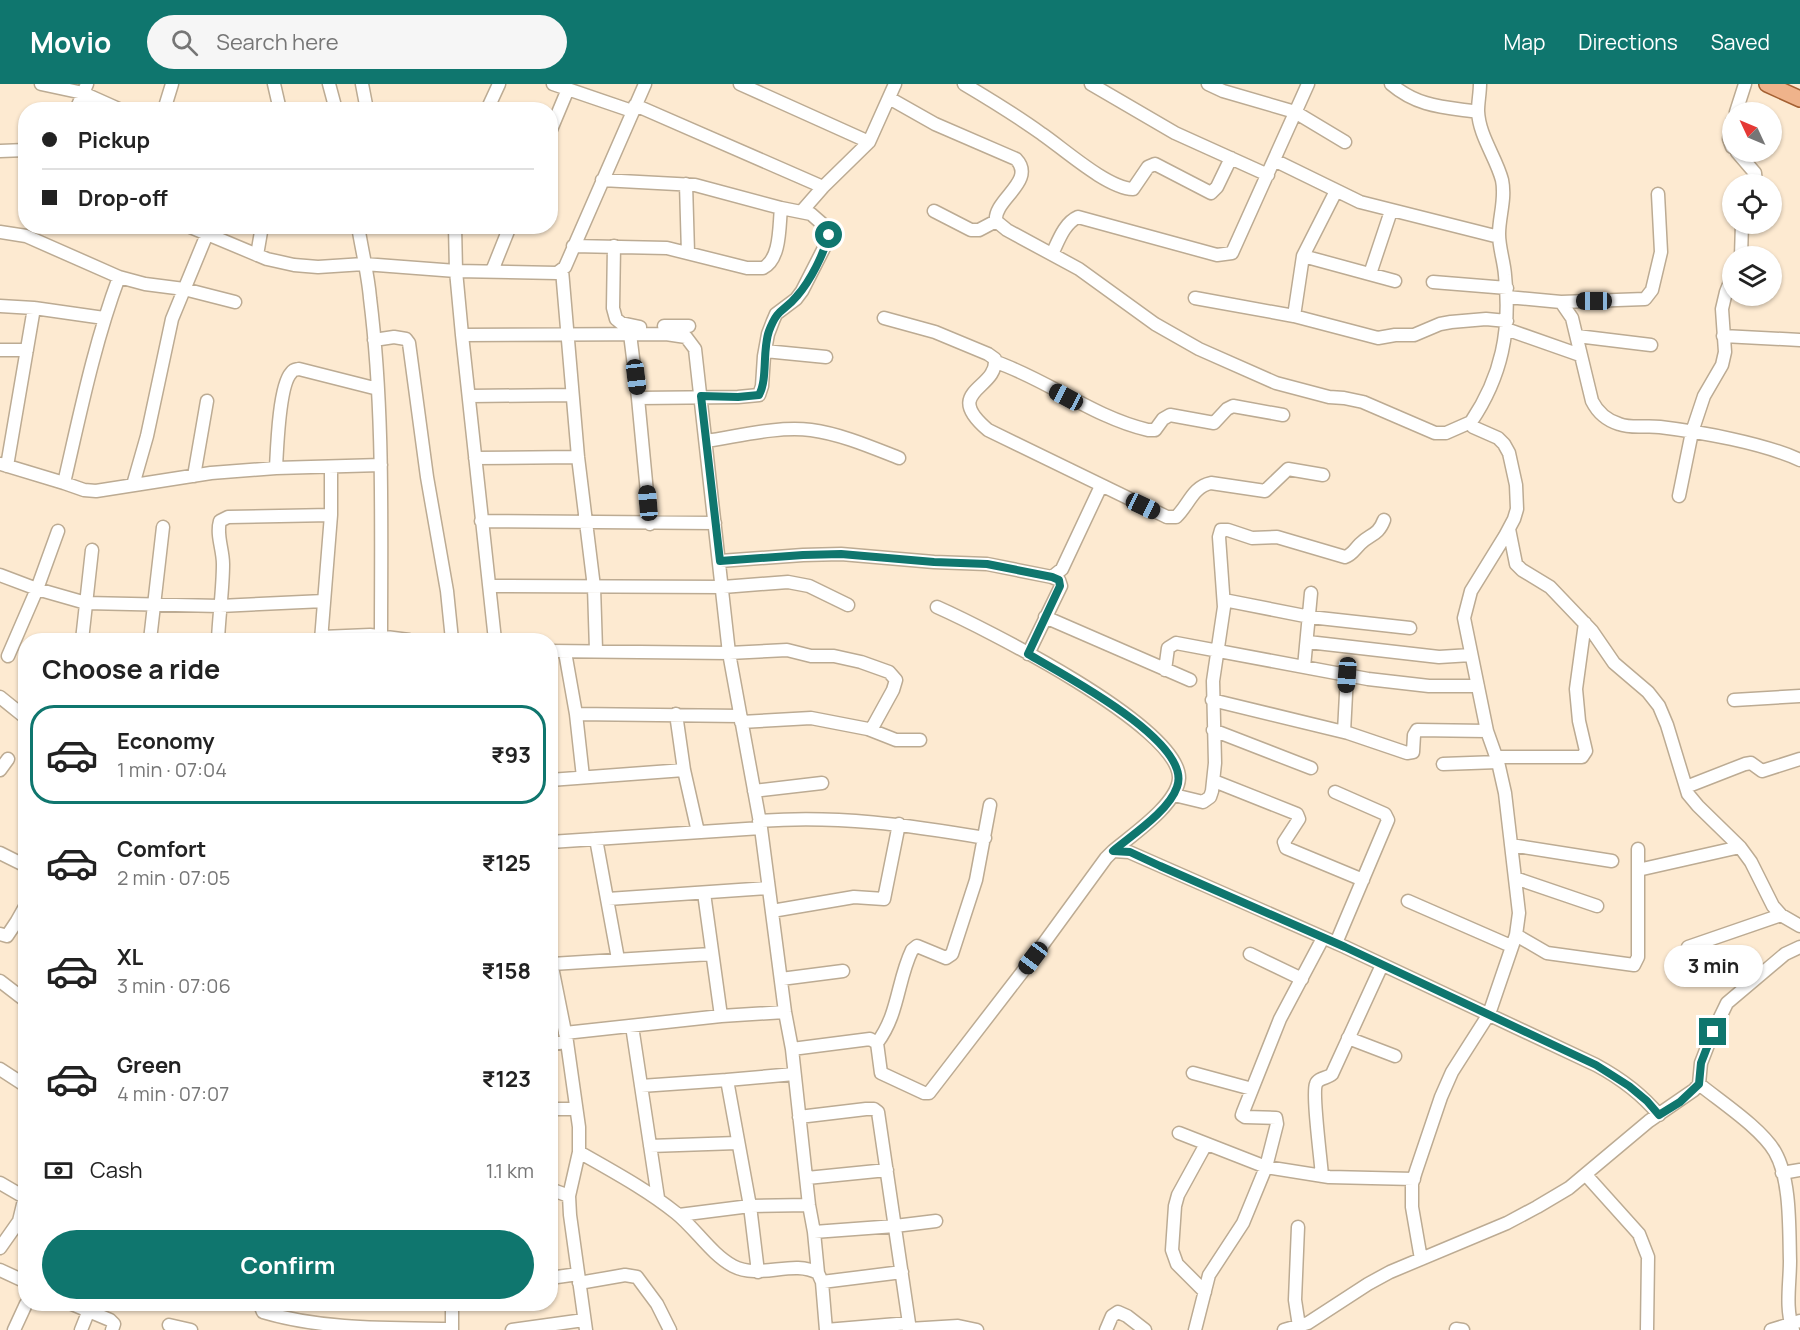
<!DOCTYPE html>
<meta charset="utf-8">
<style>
body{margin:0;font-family:Manrope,sans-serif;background:#f6f6f6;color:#222;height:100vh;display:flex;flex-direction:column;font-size:22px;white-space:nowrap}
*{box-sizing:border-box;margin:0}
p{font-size:20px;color:#767676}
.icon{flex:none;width:33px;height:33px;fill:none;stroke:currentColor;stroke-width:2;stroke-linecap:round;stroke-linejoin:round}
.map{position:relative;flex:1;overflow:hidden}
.drawer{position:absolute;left:18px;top:549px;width:540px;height:678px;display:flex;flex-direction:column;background:#fff;border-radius:24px;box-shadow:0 2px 4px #0004}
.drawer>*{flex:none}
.top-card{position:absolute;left:18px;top:18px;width:540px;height:132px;border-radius:24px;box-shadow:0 2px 4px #0004;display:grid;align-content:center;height:132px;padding:0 24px;background:#fff}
.needle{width:39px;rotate:314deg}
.tools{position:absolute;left:1722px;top:18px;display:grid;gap:12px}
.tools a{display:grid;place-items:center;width:60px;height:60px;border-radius:50%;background:#fff;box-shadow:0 2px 4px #0004;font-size:30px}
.end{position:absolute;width:27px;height:27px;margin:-14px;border:8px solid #0f766e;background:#fff;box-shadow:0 0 0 3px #fff}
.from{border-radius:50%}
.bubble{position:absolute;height:42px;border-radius:21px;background:#fff;box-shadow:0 2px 4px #0004;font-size:20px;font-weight:700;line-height:42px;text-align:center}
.car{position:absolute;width:18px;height:36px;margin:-18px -9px;border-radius:8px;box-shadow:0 0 4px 2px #0007;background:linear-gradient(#222 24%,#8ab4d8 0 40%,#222 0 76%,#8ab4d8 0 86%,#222 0)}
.top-card b{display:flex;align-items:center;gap:21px;height:57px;font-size:22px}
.top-card b+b{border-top:2px solid #e0e0e0}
.top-card i{width:15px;height:15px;background:#222}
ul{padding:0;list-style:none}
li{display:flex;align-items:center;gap:18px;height:99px;margin:0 12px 9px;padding:0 12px;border:3px solid transparent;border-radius:24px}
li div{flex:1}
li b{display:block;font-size:22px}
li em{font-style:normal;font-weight:700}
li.current{border-color:#0f766e}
li>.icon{width:54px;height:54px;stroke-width:1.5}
h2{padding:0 24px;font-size:27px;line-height:72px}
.pay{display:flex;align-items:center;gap:15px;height:66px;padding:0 24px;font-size:22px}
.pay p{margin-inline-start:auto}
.cta{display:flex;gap:12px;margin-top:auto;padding:12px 24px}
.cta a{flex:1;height:69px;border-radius:36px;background:#0f766e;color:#fff;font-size:24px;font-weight:700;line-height:69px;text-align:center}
header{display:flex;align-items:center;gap:36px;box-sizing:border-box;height:84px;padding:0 30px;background:#0f766e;color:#fff}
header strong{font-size:28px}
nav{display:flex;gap:33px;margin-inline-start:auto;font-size:21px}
.search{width:420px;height:54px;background:#f6f6f6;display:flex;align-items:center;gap:15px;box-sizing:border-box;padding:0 21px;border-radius:33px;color:#767676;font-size:22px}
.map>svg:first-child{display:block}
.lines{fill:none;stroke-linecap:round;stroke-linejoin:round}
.minor-casing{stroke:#bcab93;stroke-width:15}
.major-casing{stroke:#a46032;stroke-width:18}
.minor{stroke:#fff;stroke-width:12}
.major{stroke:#efb38b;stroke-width:15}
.route{stroke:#0f766e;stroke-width:8}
</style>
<header>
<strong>Movio</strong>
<div class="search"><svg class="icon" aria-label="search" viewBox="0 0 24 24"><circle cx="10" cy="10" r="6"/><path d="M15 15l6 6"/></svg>Search here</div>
<nav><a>Map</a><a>Directions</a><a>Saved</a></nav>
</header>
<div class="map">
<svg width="1800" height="1246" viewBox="0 0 1800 1246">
<rect width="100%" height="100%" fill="#fdead1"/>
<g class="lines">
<!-- minor casing -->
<g class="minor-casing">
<path id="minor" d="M 41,0 L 83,9 L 121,26
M 274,0 L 280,26
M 329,0 L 336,26
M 362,0 L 367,26
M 553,0 L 632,27
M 740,0 L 869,58
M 964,0 C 991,16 1017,32 1042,50 C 1064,65 1107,104 1133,105 L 1148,83 L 1155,80 L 1211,109 L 1217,103 L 1231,74
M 1091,0 L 1175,49 L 1268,91
M 1208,0 L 1223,7 L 1295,28 L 1345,58
M 1391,0 C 1418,23 1444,23 1478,28
M 889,14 L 935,40 L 1016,75 C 1037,97 993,116 996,137 L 1007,146 L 1079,185 L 1155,240 L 1199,265 L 1276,299 L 1329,313 L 1344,314 L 1363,318 L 1435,349 L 1446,349 L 1471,338
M 635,21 L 823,103
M 76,26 L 87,0
M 164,26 L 172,0
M 487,26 L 499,0
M 1736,28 L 1745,0
M 1732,38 L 1729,55 L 1732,63
M 550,48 L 568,5
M 0,67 L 26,66
M 1737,68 L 1755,89 L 1756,100
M 1274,76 L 1360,118 L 1499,153
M 602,96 L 695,101 L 781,124 L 811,130 L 827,144 L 829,151 L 826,160 L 802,207 L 796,215 L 776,230 L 773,237 L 768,250 L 764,272 L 762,302 L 759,311 L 738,313 L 638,314
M 686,100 L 688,169
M 802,127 L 823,103 L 869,58 L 895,0
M 934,127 L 971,146 L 979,146 L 996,137
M 188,142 L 267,175 L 294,181 L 318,183 L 364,180 L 456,187 L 557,189 L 565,183 L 645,0
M 358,142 C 362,167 368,190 370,214 C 384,326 381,440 381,553
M 455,142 L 456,187 L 462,251 L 495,556
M 0,148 L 26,152 L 119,193 L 145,200 L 184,205 L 235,218
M 573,162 L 667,164 L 747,184 L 763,184 C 781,175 779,142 781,124
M 614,162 L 613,224 L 616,235 L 621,239 L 640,243
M 1052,170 C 1058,158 1064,139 1078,133 L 1217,171 L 1232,169 L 1308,0
M 257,171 L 262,142
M 1303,172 L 1395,197
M 1741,172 L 1742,140
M 562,186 L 578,373 L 594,503 L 596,566
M 492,187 L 510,142
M 1370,190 L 1391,127
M 119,193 C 94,260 80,330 64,399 L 84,406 L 96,407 L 211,389 L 276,384 L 381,381
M 1433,198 L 1507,204
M 1507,213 L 1561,218 L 1645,215 L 1652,206 L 1661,168 L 1658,110
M 1195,214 L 1294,232 L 1378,254 L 1395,251 L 1414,251 L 1440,240 L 1451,238 L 1486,235 L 1507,237
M 1561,218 L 1572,234 L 1592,317 C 1598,329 1606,336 1619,340 C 1632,345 1646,341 1660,343 C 1701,348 1763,359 1800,376
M 0,222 L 34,224 L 104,234
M 1294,232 L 1303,172 L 1336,107
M 884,234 L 935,248 L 988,270 L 995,275 C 998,306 941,306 988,346 L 1167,433 L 1176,433 C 1189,421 1192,403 1211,399 L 1265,407 L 1288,385 L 1323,391
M 664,242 L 689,242
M 1506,245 L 1580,271
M 630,250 L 638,314 L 650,440
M 462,251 L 666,250 L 686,253 L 695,265 L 729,569 L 761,744 L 785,928 L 792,965 L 809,1121 L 814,1148 L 818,1189 L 822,1198 L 826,1246
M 1577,252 L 1651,261
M 1723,252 L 1800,256
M 374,256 L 394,253 L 406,255 L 409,259 L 427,393 L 447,507 L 452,556
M 0,266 L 27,266
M 765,267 L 826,273
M 996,278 C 1048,296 1093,333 1148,346 L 1155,346 L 1163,335 L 1170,331 L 1214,339 L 1227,325 L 1233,322 L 1283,331
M 470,312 L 572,311
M 706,357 C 740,352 777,342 811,346 C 841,350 871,363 899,374
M 475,374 L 578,373
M 1,380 L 64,399
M 7,382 L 34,224
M 276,384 C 277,365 279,302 291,289 C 294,285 294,286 299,285 L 378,305
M 194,392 L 207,317
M 133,401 L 147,352 L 172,235 L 207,150
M 1679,412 L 1692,348 L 1704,312 L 1722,281 L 1725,268 L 1722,225 L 1726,208 L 1732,193
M 481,437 L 715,439
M 1509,445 L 1516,480 L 1522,486 L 1550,503 L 1592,547 L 1614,579 L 1648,608 L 1659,622 L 1667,641 L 1688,710 L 1698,722 L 1740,763 L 1751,778 L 1773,822 L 1781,831 L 1800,842
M 720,477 L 803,471 L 841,470 L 934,478 L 987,480 L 1052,493 L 1062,485 L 1101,402
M 0,491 L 37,505 L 86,519 L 220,522 L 324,517
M 490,502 L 723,503 L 788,498 L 809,502 L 848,521
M 1224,516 L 1310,533 L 1410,544
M 937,523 C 982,543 1180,642 1179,694 C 1178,720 1132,751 1113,767
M 1045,533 L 1190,596
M 322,553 L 370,551 L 409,556
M 82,556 L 92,466
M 150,556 L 163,443
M 218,556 C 219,531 223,505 223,480 C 223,465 216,451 220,437 L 228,433 L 331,431
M 321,556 L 331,431 L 331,384
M 1308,558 L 1439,573 L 1471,571
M 550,567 L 729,569 L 787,566 L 811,572 L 834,572 L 861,578 L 889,588 L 896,596 L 893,606 L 871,646
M 565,568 L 576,630 L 583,693
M 1028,570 L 1061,502 L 1059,496 L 1052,493
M 8,572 L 37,505 L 58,447
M 1304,583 L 1311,509
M 1165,586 L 1168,564 L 1176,559 L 1368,595 L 1429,602 L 1478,602
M 0,613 L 26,634
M 1212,616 L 1348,649 L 1407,669 L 1413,668 L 1414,651 L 1417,646 L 1487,647
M 1734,616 L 1800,612
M 576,630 L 740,632
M 676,630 L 684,686 L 698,748
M 741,638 L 811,634 L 868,645 L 896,656 L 920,656
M 1213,646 L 1311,684
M 1344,648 L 1347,591
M 1497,673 L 1582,673 L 1586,667 L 1579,637 L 1576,605 L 1585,539
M 1443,680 L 1498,678
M 0,686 L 8,675
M 550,696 L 684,686
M 1214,697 L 1297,730 L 1299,735 L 1284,758 L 1286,764 L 1363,796
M 1686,703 L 1745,680 L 1751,679 L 1762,687 L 1800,675
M 754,707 L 822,699
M 1335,708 L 1385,730 L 1388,736 L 1336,859
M 1174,711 L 1203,718 L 1210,713 L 1212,707 L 1215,679 L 1213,597 L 1224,523 L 1219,453 L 1221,446 L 1228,446 L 1252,454 L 1277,453 L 1345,473 C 1352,471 1354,466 1360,460 C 1370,450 1378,452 1384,436
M 759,737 C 837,731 909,741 985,754
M 596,755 L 618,875
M 550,758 L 761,744
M 1511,761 L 1612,777
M 0,769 L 26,782
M 1638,786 L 1740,763
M 1515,794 L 1597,822
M 704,809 L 721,932
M 608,815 L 768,804
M 1408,817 L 1511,862
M 772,827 L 854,813 L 884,815 L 899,740
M 17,837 L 26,821
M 0,850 L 7,852 L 17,837 L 26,841
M 1516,851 L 1547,869 L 1634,881 L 1638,873 L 1638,765
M 1688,863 L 1781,831
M 1250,870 L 1302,895
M 550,873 L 567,958 L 579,1043 L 579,1068 L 569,1112 L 570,1131 L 586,1246
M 552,880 L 711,870
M 781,895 L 843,887
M 0,897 L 26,917
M 632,942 L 658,1114
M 565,949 L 721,932 L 785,928
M 1348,954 L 1395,972
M 877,959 C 899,930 897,897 912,866 L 917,862 L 946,874 L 952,870 L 976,796 L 990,721
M 550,960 L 567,958
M 792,965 L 870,955 L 877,959 L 881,989 L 924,1009 L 929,1009 L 1033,874 L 1106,774 L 1113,767 L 1129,768 L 1345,863 L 1596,981 C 1620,994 1641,1009 1659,1031
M 0,985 L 26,1002
M 1193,989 L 1252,1005
M 1699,1000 C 1721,1018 1761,1044 1775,1068 C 1791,1096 1789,1145 1790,1177 C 1790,1200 1785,1224 1793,1246
M 641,1002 L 727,996
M 550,1025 L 575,1025
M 799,1033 L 866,1025 L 874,1025 L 878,1028 L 910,1246
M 1179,1049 L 1266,1083 L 1329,1093 L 1414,1095
M 650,1062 L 737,1059
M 579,1068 C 612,1087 646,1105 676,1129 C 696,1145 711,1170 733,1182 C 760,1196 793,1175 818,1189
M 1782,1089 L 1800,1086
M 1586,1091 L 1639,1150 L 1648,1173 L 1647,1246
M 1322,1092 C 1321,1077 1312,1010 1316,1000 C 1318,994 1328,994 1332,990 L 1382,881
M 807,1094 L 887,1086
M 0,1099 L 24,1113
M 550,1105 L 569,1112
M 679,1131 L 750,1122 L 809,1121
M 1298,1143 L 1295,1216 L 1299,1242
M 814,1148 L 895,1142 L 936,1137
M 0,1164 L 19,1137 L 26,1108
M 1421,1175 L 1412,1123 L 1412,1100 L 1416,1087 L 1441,1013 L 1452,988 L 1489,930 L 1516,851 L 1519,829 L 1505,709 L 1498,678 L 1487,647 L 1464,534 L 1471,507 L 1505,452 L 1514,435 L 1517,425 L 1516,401 L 1509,369 L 1504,360 L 1498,354 L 1473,343 L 1471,338 C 1502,292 1511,246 1505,191 C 1504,177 1499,164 1499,150 C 1499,132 1506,115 1502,96 C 1496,73 1479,52 1478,27 C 1478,18 1480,9 1480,0
M 0,1186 L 26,1198
M 758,1188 L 750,1122 L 727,996 L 794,990
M 550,1194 L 578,1190
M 822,1198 L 902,1188
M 579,1199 L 625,1191 L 637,1193 L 657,1220 L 670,1246
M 1205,1208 L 1177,1180 L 1172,1166 L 1175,1122 L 1178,1111 L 1206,1060
M 72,1220 L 110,1236 L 114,1240 L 112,1246
M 262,1220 L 261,1223 L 263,1228 C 323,1246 390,1244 452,1245
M 452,1220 L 452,1246
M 169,1241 L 191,1246
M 909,1245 L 958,1242 L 977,1246
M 1456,1245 L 1463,1246
M 14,1246 L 26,1220
M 81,1246 L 91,1221
M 512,1246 L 584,1236
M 826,1246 L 909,1239
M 1106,1246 L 1112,1232 L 1118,1228 L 1127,1232 L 1145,1246
M 1195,1246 L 1209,1191 L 1243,1139 L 1266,1083 L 1277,1040 L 1276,1034 L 1245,1033 L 1242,1031 L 1243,1028 L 1280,935 L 1323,854
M 1284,1246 L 1308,1239 L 1368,1200 L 1390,1188 L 1507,1139 L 1537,1123 L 1569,1104 L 1649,1037 L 1694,1006 L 1699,1000 L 1701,979 L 1713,948 L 1727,919 L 1785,870 L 1800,863
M 1771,1246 L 1800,1237"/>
</g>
<!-- major casing -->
<g class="major-casing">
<path id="major" d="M 1767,0 L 1800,15"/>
</g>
<!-- minor -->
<use href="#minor" class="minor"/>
<!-- major -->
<use href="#major" class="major"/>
</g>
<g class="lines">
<!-- route -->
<path class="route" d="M 829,151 C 823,171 811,196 797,212 C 784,228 778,223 769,247 C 762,266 768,295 759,311 L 738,313 L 701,312 L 720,477 L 803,471 L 841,470 L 934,478 L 987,480 L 1052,493 L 1059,496 L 1060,502 L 1028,570 C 1060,589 1194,658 1177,703 C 1169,727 1132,751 1113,767 L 1130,768 L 1160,782 L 1345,863 L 1596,981 L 1629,1002 L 1647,1017 L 1659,1031 L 1680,1018 L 1699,1000 L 1701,979 L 1713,948"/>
</g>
</svg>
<div class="tools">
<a><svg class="needle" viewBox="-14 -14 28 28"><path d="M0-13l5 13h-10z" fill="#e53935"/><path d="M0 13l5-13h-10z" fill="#767676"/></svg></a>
<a><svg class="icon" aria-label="locate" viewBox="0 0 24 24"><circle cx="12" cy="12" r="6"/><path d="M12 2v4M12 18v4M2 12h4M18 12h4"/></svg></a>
<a><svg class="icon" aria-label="layers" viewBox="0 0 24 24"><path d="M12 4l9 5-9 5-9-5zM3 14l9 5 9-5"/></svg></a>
</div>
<i class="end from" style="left:829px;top:151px"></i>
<i class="end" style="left:1713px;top:948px"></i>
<div class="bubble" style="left:1664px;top:861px;width:99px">3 min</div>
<i class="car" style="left:1594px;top:217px;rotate:270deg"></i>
<i class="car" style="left:636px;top:293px;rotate:173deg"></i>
<i class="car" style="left:1066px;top:313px;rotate:298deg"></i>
<i class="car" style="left:648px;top:419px;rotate:355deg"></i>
<i class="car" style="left:1143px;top:422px;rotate:115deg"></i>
<i class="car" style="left:1347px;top:591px;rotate:184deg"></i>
<i class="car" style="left:1033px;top:874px;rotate:217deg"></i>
<div class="top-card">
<b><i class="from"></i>Pickup</b>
<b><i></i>Drop-off</b>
</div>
<section class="drawer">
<h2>Choose a ride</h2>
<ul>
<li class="current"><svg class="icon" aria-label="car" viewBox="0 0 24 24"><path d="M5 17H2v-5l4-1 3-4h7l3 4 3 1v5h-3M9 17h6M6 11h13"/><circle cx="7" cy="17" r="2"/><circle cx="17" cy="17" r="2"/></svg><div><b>Economy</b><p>1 min · 07:04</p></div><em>₹93</em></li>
<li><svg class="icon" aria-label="car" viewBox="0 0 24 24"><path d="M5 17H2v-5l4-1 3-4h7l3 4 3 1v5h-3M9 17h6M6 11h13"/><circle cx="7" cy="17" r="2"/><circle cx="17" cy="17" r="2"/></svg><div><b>Comfort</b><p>2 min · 07:05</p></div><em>₹125</em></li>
<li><svg class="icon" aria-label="car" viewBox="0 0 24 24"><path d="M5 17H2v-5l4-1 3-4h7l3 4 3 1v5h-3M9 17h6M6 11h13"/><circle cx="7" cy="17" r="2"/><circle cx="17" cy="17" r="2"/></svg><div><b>XL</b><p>3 min · 07:06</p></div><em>₹158</em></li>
<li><svg class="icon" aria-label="car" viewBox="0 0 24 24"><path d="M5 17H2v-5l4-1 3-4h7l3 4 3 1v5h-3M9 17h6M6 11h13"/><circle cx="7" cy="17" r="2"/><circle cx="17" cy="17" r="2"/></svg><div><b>Green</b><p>4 min · 07:07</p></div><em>₹123</em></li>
</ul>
<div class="pay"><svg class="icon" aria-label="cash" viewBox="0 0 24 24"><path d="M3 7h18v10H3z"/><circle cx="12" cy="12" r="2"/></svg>Cash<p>1.1 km</p></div>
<div class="cta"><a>Confirm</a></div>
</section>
</div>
